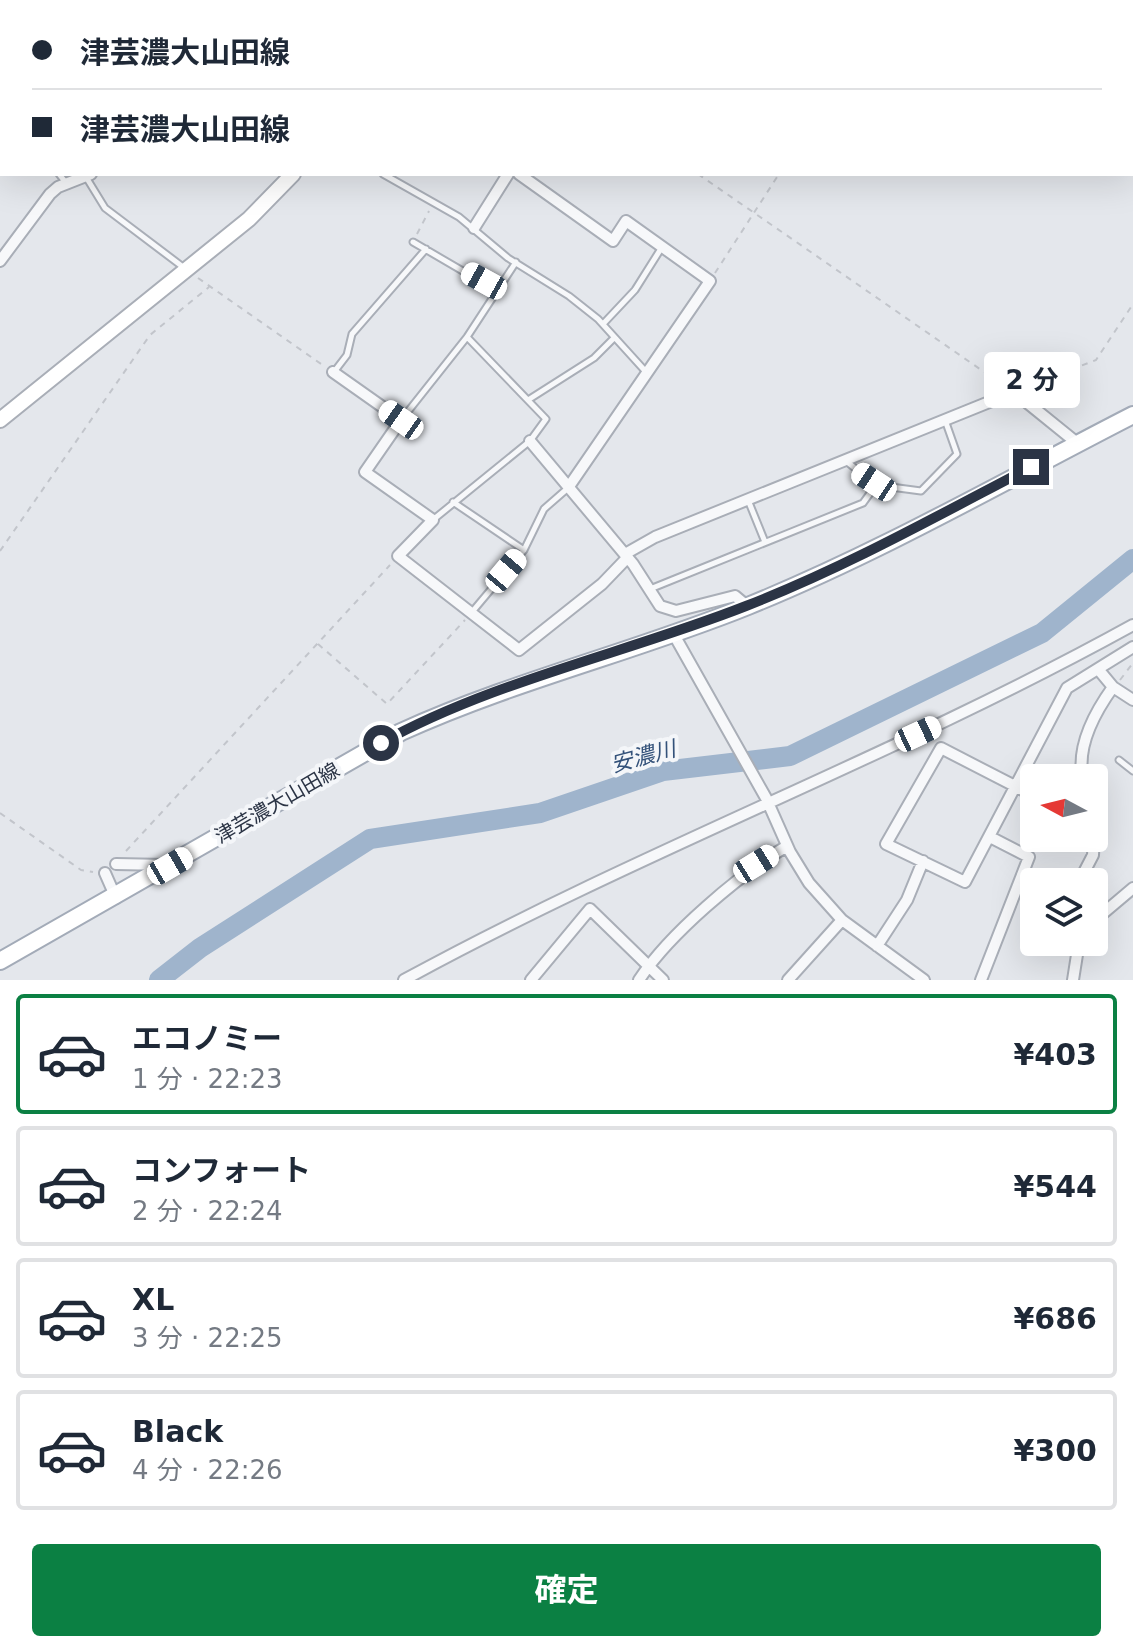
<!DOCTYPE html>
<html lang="ja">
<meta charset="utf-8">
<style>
body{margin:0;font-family:"DejaVu Sans","Noto Sans JP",sans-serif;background:#f2f2f3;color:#1f2937;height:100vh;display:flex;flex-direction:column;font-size:30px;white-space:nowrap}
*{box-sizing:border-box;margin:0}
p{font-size:26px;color:#747a83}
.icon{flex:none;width:44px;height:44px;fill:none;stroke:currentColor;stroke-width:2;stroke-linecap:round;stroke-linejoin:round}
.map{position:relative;height:980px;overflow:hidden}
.details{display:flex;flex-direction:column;background:#fff;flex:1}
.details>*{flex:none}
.hud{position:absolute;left:0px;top:0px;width:1134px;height:176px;box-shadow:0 8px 32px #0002;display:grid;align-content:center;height:176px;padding:0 32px;background:#fff}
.needle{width:52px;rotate:277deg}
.fabs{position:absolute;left:1020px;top:764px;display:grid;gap:16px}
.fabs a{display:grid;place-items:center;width:88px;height:88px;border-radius:8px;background:#fff;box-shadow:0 8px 32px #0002;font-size:40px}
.end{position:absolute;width:36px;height:36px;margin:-18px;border:10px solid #2b3445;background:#fff;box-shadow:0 0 0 4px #fff}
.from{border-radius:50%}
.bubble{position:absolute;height:56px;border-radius:8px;background:#fff;box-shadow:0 8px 32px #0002;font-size:26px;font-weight:700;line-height:56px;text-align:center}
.car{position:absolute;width:24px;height:48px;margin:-24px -12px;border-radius:10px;box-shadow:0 0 6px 2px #0007;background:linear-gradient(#fff 24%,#345 0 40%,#fff 0 76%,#345 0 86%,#fff 0)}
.hud b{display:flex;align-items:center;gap:28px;height:76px;font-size:30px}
.hud b+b{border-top:2px solid #e0e1e3}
.hud i{width:20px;height:20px;background:#1f2937}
ul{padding:14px 0 0;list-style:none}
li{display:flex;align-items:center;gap:24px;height:120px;margin:0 16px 12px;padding:0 16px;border:4px solid #e0e1e3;border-radius:8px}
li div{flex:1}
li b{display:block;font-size:30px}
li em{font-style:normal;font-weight:700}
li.active{border-color:#0b8043}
li>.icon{width:72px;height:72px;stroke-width:1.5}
.button{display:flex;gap:16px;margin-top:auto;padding:16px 32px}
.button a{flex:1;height:92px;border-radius:8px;background:#0b8043;color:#fff;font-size:32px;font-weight:700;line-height:92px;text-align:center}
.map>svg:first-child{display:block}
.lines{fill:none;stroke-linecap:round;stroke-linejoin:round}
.river{stroke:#9fb4cc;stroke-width:20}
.lane-casing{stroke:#a9aeb7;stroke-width:9}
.street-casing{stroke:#a9aeb7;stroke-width:14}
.secondary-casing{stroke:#a9aeb7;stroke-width:18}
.primary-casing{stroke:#a3abb8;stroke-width:20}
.path{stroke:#c2c5cb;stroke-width:2;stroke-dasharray:6 6;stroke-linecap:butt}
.lane{stroke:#f7f8fa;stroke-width:5}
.street{stroke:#f7f8fa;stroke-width:10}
.secondary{stroke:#fff;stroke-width:14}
.primary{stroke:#fff;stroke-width:16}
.route{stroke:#2b3445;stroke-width:10}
.labels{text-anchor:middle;stroke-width:8;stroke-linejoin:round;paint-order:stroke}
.street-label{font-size:20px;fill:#2b3445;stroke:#f4f6f9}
.water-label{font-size:22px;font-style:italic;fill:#34527a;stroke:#f4f6f9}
</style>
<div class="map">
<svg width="1133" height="980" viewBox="0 0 1133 980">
<rect width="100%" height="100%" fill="#e4e7ec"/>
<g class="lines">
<!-- river -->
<path class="river" d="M 159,980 L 200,948 L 370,839 L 540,813 L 663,771 L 790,756 L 1042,633 L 1133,559"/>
<!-- lane casing -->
<g class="lane-casing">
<path id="lane" d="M 0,141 L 2,142
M 59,174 L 67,184
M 383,174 L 459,217 L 508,258 L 569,296 L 598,319 L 647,373
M 86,177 L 105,208 L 183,267
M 413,242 L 497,291
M 603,324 L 635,290 L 662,247
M 334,372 L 347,355 L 352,334 L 426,249
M 528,400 L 594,358 L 614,338
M 402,419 L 467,337 L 516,262
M 846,461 L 876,485
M 748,500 L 765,542
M 453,502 L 524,550
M 434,519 L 530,441 L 546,419 L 467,337
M 650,589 L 863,503 L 876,485 L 921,491 L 957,454 L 945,420
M 472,612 L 524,550 L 544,509 L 568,488
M 1119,760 L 1133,771"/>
</g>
<!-- street casing -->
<g class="street-casing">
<path id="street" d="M 121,0 L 124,2
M 280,2 L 282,0
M 519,174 L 613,241 L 626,221 L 710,281 L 570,485
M 474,228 L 508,174
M 0,261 L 50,194 L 58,187 L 91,174
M 333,372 L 401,420 L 365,472 L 433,520 L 398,556 L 519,650 L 602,584 L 627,558
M 530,441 L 633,564 L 660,606 L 676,611 L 735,596 L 747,606
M 625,554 L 655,537 L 1014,392 L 1077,443
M 673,633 L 766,798 L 790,852 L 809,883 L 842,920 L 924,980
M 1098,669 L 1113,687 L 1133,700
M 1083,778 C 1076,746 1095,712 1113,687
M 1034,796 L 941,748 L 886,844 L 965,882 L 1067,688 L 1133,647
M 116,864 L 166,865
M 105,873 L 116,898
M 1079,882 L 1093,855 L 1094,838
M 1094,921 L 1133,888
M 877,946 L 907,900 L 923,861
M 404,980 C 642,850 896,756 1133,625
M 531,980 L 590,909 L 663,980
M 639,980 C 669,934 739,875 787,846
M 788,980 L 842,920
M 981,980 L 1029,857 L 990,837
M 1073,980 L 1079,942"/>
</g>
<!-- secondary casing -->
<g class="secondary-casing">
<path id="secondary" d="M 417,2 L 418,0
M 0,420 L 249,219 L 293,174"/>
</g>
<!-- primary casing -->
<g class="primary-casing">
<path id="primary" d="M 0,961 L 401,732 C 513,681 634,652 748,606 C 881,552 1006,480 1133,415"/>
</g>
<!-- path -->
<path class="path" d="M 446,0 L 449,2
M 897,2 L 898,0
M 698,174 L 1003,385
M 417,234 L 429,211
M 715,273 L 779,174
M 198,278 L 324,366
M 1026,387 L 1096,360 L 1133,304
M 0,551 L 150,335 L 209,287
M 318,644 L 387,704 L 465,620
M 1120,680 L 1133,663
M 0,813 L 81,870 L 93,872
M 126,851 L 390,565"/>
<!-- lane -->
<use href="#lane" class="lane"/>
<!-- street -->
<use href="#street" class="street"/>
<!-- secondary -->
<use href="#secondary" class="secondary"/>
<!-- primary -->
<use href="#primary" class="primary"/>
</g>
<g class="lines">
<!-- route -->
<path class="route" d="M 381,743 C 492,681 627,653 746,606 C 844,568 937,516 1031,467"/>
</g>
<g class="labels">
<!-- street labels -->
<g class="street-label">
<text transform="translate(277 803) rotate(-30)" y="7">津芸濃大山田線</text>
</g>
<!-- water labels -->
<g class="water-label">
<text transform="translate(643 756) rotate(-15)" y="8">安濃川</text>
</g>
</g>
</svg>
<div class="fabs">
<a><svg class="needle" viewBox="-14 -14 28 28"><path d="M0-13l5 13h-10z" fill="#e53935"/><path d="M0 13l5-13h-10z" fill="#747a83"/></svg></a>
<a><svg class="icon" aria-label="layers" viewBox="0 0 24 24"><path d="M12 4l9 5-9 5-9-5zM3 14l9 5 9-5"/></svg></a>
</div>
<i class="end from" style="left:381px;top:743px"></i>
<i class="end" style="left:1031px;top:467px"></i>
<div class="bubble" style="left:984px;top:352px;width:96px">2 分</div>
<i class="car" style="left:484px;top:281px;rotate:299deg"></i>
<i class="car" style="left:401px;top:420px;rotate:305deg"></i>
<i class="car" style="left:874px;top:482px;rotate:303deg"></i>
<i class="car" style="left:506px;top:571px;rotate:40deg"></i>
<i class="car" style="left:918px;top:734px;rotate:65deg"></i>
<i class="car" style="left:756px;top:864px;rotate:58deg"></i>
<i class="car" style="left:170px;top:866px;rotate:60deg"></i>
<div class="hud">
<b><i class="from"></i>津芸濃大山田線</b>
<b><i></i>津芸濃大山田線</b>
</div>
</div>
<section class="details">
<ul>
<li class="active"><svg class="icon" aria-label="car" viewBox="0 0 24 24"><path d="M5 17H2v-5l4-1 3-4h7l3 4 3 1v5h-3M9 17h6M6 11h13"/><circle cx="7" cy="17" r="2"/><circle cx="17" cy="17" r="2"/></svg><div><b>エコノミー</b><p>1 分 · 22:23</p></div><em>¥403</em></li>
<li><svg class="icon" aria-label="car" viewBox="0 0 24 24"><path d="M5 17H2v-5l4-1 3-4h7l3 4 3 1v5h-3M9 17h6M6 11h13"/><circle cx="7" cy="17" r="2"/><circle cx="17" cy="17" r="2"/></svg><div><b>コンフォート</b><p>2 分 · 22:24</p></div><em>¥544</em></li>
<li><svg class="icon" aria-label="car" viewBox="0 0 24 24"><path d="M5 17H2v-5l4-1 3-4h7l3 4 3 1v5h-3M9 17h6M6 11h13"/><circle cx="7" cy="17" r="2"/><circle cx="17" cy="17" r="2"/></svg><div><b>XL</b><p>3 分 · 22:25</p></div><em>¥686</em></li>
<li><svg class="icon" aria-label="car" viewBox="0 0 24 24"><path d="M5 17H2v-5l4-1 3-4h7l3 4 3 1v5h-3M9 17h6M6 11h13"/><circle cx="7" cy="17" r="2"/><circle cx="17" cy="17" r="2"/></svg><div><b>Black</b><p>4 分 · 22:26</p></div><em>¥300</em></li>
</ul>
<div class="button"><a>確定</a></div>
</section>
